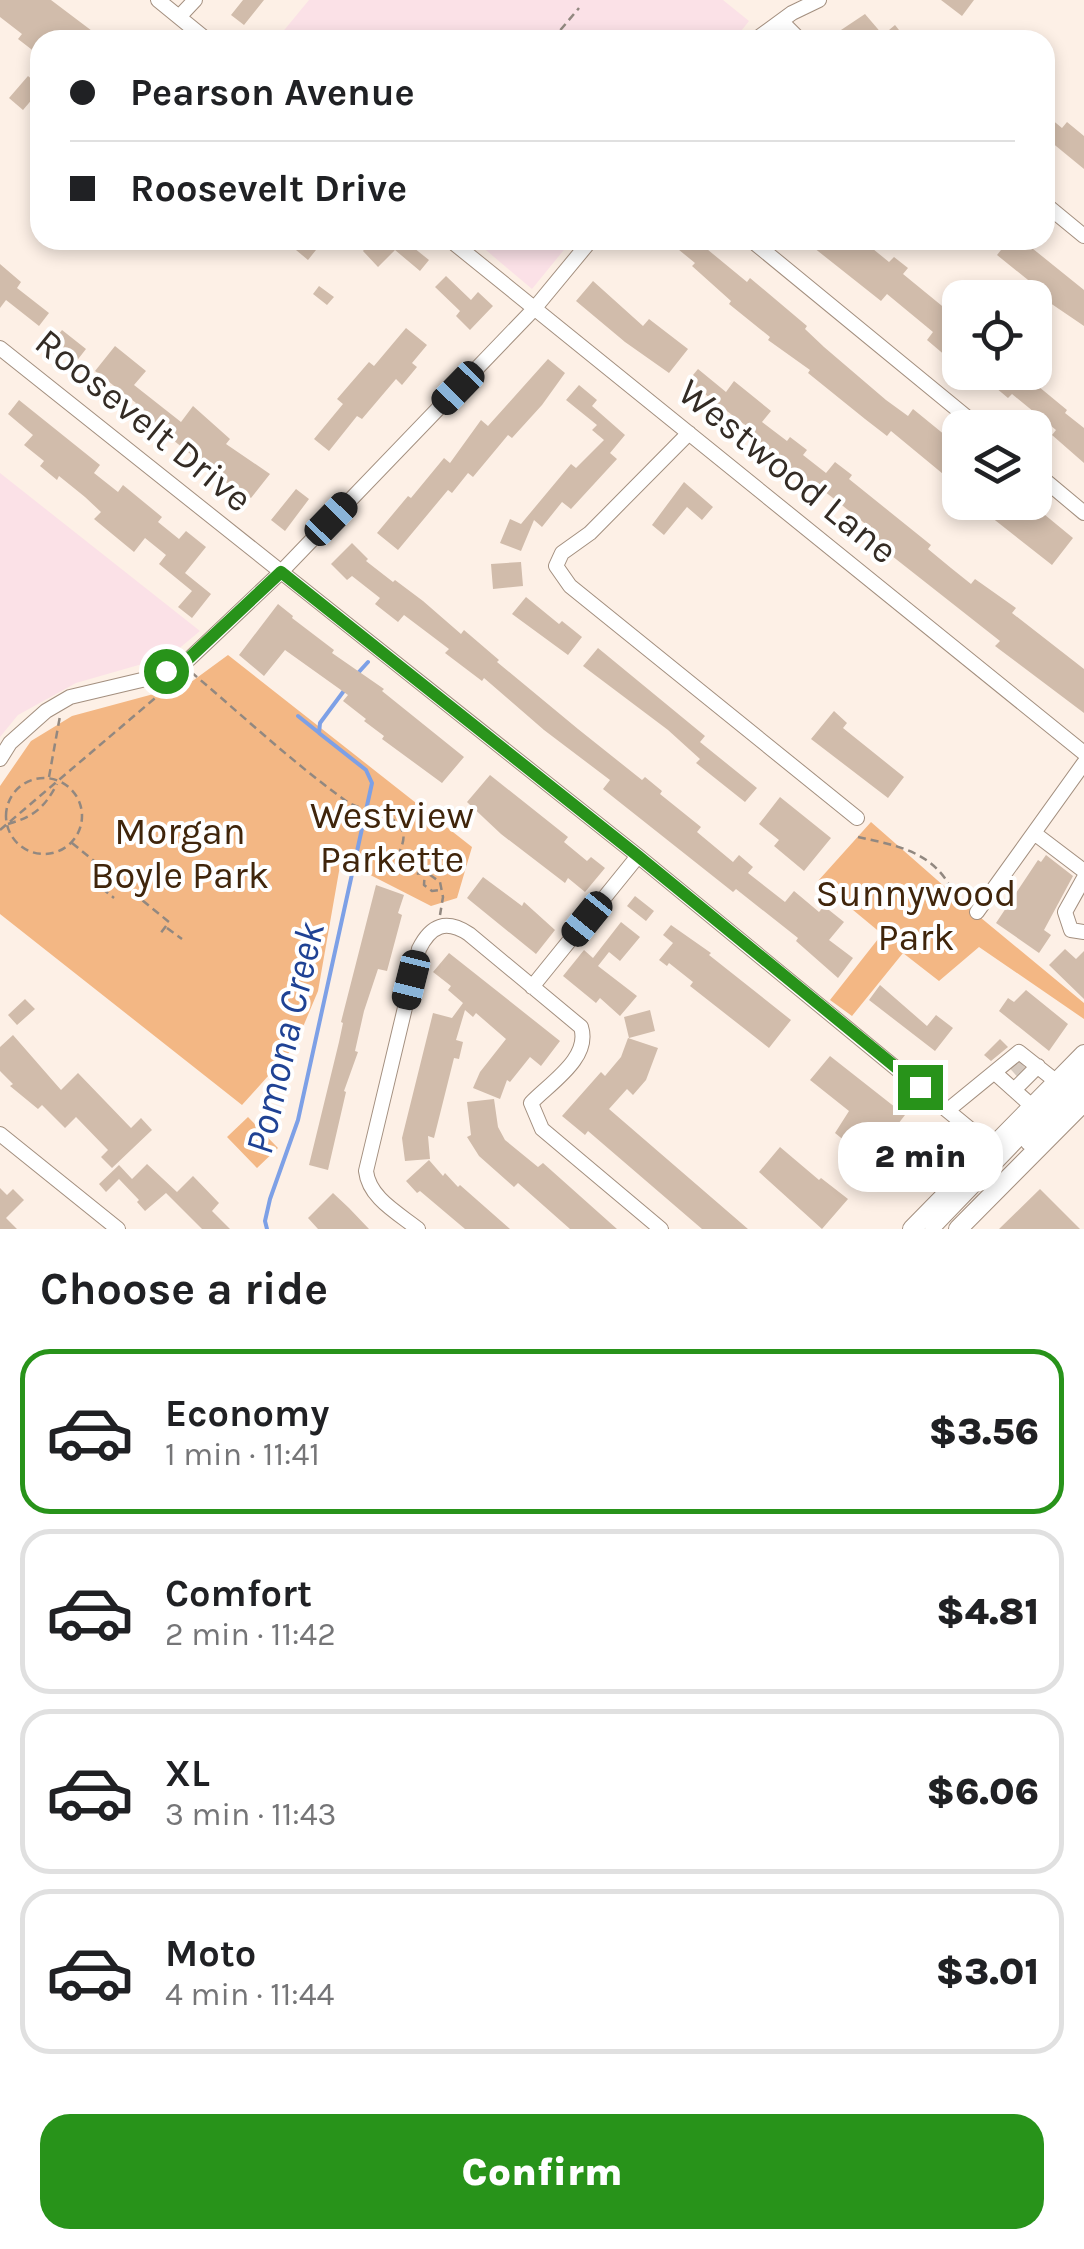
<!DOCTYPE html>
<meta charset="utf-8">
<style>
body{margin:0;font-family:Karla,sans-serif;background:#f2f2f2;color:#202124;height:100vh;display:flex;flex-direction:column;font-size:38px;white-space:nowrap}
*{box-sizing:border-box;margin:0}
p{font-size:32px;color:#757577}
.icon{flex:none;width:55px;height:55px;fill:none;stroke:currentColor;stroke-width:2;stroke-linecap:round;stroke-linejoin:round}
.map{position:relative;height:1229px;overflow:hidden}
.panel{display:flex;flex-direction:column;background:#fff;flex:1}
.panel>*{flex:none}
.banner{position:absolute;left:30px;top:30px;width:1025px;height:220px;border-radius:30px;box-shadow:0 5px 15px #0003;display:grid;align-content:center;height:220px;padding:0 40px;background:#fff}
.tools{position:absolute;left:942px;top:280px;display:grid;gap:20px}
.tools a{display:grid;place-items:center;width:110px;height:110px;border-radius:20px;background:#fff;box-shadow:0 5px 15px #0003;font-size:50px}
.end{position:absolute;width:45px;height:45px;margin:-22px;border:12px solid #28931a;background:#fff;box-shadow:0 0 0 5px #fff}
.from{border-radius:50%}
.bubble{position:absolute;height:70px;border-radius:30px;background:#fff;box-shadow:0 5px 15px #0003;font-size:32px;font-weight:800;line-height:70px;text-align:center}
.car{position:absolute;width:30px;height:60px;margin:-30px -15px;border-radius:12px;box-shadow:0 0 8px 2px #0007;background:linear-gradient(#222 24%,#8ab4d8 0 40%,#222 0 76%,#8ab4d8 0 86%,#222 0)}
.banner b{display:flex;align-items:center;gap:35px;height:95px;font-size:38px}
.banner b+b{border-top:2px solid #e0e0e0}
.banner i{width:25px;height:25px;background:#202124}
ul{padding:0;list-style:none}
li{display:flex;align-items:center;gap:30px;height:165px;margin:0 20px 15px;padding:0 20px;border:5px solid #e0e0e0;border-radius:30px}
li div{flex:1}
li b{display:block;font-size:38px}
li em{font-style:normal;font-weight:800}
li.selected{border-color:#28931a}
li>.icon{width:90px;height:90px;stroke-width:1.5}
h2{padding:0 40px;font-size:45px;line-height:120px}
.action{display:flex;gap:20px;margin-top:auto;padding:20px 40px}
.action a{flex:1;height:115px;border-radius:30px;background:#28931a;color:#fff;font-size:40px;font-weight:800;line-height:115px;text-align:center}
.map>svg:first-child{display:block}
.education{fill:#fbe1e7}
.green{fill:#f3b784}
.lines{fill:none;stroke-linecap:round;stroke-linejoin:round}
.stream{stroke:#7da0e6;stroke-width:4}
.building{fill:#d1bcab}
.minor-tunnel{stroke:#d5c9bf;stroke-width:14;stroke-dasharray:14 7;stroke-linecap:butt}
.minor-casing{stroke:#a38f7f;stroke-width:16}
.major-casing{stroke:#a38f7f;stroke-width:20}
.path{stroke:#928880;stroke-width:2.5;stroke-dasharray:8 5;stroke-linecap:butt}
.minor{stroke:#fff;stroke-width:14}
.major{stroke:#fff;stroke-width:18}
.route{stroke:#28931a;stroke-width:12}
.labels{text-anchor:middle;stroke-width:8;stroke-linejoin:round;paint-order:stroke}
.street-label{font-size:38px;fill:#342c25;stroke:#fff}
.park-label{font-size:38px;fill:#40250b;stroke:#fff}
.water-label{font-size:40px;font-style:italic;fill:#1f4294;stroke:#fff}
</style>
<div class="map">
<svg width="1084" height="1229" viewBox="0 0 1084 1229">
<rect width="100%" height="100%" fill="#fdf0e6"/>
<!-- education -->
<path class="education" d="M 309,0 L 723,0 L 749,21 L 734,40 L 276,40 Z
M 474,240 L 572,240 L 532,289 Z
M 0,473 L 200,631 L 170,656 L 76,683 L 18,715 L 0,737 Z"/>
<!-- green -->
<path class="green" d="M 228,655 L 472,847 L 457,898 L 431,906 L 341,860 L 318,991 L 295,1046 L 242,1105 L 0,914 L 0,786 L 31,741 L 72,716 L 187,685 Z
M 871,822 L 969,908 L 1084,1003 L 1084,1019 L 979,947 L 939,981 L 903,953 L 852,1016 L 830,1000 L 882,934 L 818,881 Z
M 248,1117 L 278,1148 L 257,1168 L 227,1137 Z"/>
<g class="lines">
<!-- stream -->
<path class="stream" d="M 358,673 L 368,662
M 298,716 L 318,732
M 267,1229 L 265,1221 L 270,1199 L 298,1120 L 372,783 L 366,770 L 319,733 L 320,723 L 346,688"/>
</g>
<!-- building -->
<path class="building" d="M 0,0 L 51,0 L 104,40 L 40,40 L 40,56 L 18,39 L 22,34 L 0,17 Z
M 243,0 L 264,0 L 244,25 L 231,15 Z
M 941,0 L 974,0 L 962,16 Z
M 865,14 L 883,35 L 895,25 L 907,40 L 849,40 L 841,30 Z
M 28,76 L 40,86 L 40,90 L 23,110 L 9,98 Z
M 1045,114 L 1062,128 L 1067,122 L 1084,136 L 1084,169 L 1045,137 Z
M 284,240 L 324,240 L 308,260 Z
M 359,240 L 405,240 L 412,250 L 414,248 L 429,260 L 420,271 L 395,250 L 378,267 L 363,251 L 366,247 Z
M 677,240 L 696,240 L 747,282 L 750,278 L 807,326 L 805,329 L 824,347 L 886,400 L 908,416 L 913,409 L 951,440 L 948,443 L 960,453 L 960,488 L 891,431 L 887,436 L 865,419 L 808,373 L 810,370 L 768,340 L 770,337 L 729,304 L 731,301 L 692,266 L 695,263 L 673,245 Z
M 804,240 L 862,240 L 889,262 L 894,257 L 908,268 L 903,274 L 947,310 L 945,313 L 960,326 L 960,368 L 927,340 L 933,332 L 887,294 L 881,301 Z
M 988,240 L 1022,240 L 1084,290 L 1084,326 L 1034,292 L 1038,288 L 997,255 L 1001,250 Z
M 0,264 L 21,282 L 17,288 L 49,313 L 39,326 L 6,300 L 0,308 Z
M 446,276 L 471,300 L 478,292 L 493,306 L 470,330 L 456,316 L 460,311 L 435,287 Z
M 593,281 L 643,326 L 649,319 L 688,349 L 669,373 L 625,342 L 576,301 Z
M 319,286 L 334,297 L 327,305 L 313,294 Z
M 406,328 L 427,345 L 412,363 L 417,367 L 402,385 L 396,379 L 362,419 L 357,416 L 329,451 L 314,439 L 343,404 L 337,399 L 369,362 L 374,366 Z
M 62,330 L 86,349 L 75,363 L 51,344 Z
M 115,346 L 146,371 L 134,385 L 181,422 L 193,406 L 230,439 L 226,444 L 270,474 L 251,498 L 230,481 L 228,484 L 133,408 L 136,403 L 95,371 Z
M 548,359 L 565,373 L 542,405 L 512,438 L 508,435 L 473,477 L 468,473 L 452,493 L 448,490 L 398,550 L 377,533 L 408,496 L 411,498 L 444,458 L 450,463 L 481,420 L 488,426 Z
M 698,369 L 726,392 L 734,381 L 771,411 L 762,422 L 787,441 L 790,437 L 807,450 L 803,455 L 826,473 L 835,462 L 852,475 L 849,479 L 931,545 L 928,549 L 951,568 L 971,584 L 975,579 L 1016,608 L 1012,613 L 1084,669 L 1084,713 L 995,646 L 1000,641 L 873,541 L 878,534 L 833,498 L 812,482 L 809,486 L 751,444 L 758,435 L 688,381 Z
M 977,372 L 1021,372 L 1067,410 L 1065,413 L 1084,428 L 1084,463 L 1052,435 L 1056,430 L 1012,394 L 1008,398 Z
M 579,385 L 597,400 L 592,406 L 625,435 L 610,453 L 617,459 L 571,509 L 562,502 L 542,527 L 534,520 L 521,551 L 500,543 L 510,519 L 521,524 L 571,464 L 576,468 L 604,440 L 592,430 L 597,425 L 566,400 Z
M 19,400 L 100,465 L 94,473 L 118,492 L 123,485 L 162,517 L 158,522 L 179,539 L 186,531 L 206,547 L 185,573 L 211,594 L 192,618 L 178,607 L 192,591 L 159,564 L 166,555 L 145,538 L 134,552 L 94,519 L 101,512 L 85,497 L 59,476 L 57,480 L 40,466 L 44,461 L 24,445 L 33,435 L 8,414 Z
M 684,482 L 713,507 L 702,520 L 687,507 L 664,535 L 652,525 Z
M 296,489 L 309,499 L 285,531 L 271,520 Z
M 972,502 L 1018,502 L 1035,516 L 1039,510 L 1073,538 L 1052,565 Z
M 352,543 L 368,559 L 366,561 L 393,582 L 395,580 L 423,601 L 461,634 L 464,630 L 499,660 L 497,662 L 578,729 L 642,780 L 645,777 L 662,791 L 660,794 L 701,827 L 697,832 L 733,862 L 739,855 L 753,867 L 748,873 L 785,902 L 794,891 L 819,912 L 824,906 L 844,922 L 829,940 L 853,958 L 838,978 L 796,941 L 798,938 L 736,889 L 733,892 L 603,789 L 610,780 L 544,730 L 484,678 L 482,681 L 445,653 L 449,649 L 404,615 L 398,622 L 375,604 L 380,598 L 352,576 L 347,580 L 331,564 Z
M 521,562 L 523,586 L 493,589 L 491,564 Z
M 526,597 L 559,624 L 562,621 L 582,637 L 568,655 L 512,614 Z
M 278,604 L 293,616 L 292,618 L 334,650 L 332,653 L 384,689 L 382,691 L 464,757 L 442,783 L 382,739 L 384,736 L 364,721 L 366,719 L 343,701 L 348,695 L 285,650 L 264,676 L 239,655 Z
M 598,648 L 705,736 L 700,742 L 757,788 L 745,802 L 696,763 L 700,759 L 668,730 L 583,666 Z
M 834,711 L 847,723 L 843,728 L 904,777 L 888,798 L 811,739 Z
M 490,775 L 568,837 L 564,842 L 587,861 L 591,857 L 605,868 L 585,892 L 568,878 L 565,883 L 501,834 L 467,802 Z
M 780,797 L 831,838 L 804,871 L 774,846 L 779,840 L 759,824 Z
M 1046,855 L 1073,876 L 1044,930 L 1051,935 L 1039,953 L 996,923 L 1038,860 L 1041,862 Z
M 483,877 L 522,906 L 524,902 L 555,930 L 536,954 L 467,898 Z
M 376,885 L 404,895 L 398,913 L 402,915 L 387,971 L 378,969 L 364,1011 L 355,1051 L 358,1052 L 344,1091 L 346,1092 L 328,1170 L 309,1165 L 339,1042 L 343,1023 L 341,1022 Z
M 635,896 L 654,911 L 646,921 L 627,906 Z
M 621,922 L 640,937 L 620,961 L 609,952 L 598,966 L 637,996 L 620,1016 L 600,998 L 596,1003 L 563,976 L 584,950 L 593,958 Z
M 671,925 L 711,953 L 709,955 L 791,1020 L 769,1048 L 690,986 L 693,982 L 669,963 L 667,966 L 659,960 L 673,943 L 663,935 Z
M 1065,949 L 1076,959 L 1084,951 L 1084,999 L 1049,965 Z
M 449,953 L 560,1041 L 541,1066 L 530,1057 L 510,1082 L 507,1080 L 500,1099 L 473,1088 L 480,1072 L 506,1039 L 476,1013 L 473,1017 L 465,1010 L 456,1040 L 463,1042 L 459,1059 L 454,1058 L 434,1138 L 428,1136 L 430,1159 L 405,1161 L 402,1138 L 433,1013 L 452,1018 L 463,1003 L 448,990 L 451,986 L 433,972 Z
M 880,985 L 927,1026 L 936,1015 L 953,1028 L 935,1051 L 869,1000 Z
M 1026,990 L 1068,1024 L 1049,1051 L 999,1011 L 1008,998 L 1014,1002 Z
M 25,999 L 35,1009 L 17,1025 L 8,1015 Z
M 650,1010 L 655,1031 L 629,1038 L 624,1017 Z
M 13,1035 L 61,1090 L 78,1073 L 131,1128 L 141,1118 L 152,1130 L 112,1168 L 101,1157 L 108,1150 L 76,1117 L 65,1128 L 42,1105 L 38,1109 L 10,1086 L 13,1084 L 0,1071 L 0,1047 Z
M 628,1038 L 658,1048 L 646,1080 L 633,1095 L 627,1089 L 609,1109 L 748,1229 L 702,1229 L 588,1131 L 585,1135 L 562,1116 L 601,1072 L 605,1076 L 621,1057 Z
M 1000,1039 L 1008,1047 L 991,1061 L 984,1055 Z
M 830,1056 L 905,1115 L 881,1146 L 868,1135 L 856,1150 L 835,1133 L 849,1111 L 810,1080 Z
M 494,1099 L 498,1127 L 505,1140 L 538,1167 L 543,1163 L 617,1229 L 570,1229 L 518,1183 L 514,1187 L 479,1156 L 467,1137 L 471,1135 L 467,1102 Z
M 780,1147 L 819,1180 L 821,1178 L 848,1199 L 822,1229 L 759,1172 Z
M 429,1160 L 443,1176 L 445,1173 L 458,1187 L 460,1185 L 510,1229 L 465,1229 L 420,1191 L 417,1193 L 406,1181 Z
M 147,1164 L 177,1192 L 193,1176 L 219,1203 L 212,1211 L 230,1229 L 202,1229 L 166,1193 L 145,1211 L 137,1202 L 139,1200 L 119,1179 L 106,1192 L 99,1184 L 119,1165 L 132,1179 Z
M 0,1188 L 7,1195 L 13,1189 L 24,1200 L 6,1218 L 17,1229 L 0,1229 Z
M 1040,1189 L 1080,1229 L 999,1229 Z
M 333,1193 L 349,1208 L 369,1229 L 318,1229 L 308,1218 Z"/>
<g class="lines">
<!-- minor-tunnel -->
<path class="minor-tunnel" d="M 1014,1073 L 1023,1065"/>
<!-- minor casing -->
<g class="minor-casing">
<path id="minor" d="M 158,0 L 207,40
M 179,17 L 195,0
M 781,21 L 800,40
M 755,40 L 792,13 L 819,0
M 1045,204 L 1084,236
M 450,240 L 1084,753
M 751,240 L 980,428
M 0,348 L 638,856 L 993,1148
M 689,433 L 590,533 L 562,553 L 556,566 L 570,586 L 857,818
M 1035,472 L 1084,513
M 0,759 L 10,743 L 46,711 L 70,697 L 146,679 L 185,663 L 281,572 L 534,309 L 591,240
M 1034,833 L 1084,871
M 1084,878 L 1065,912 L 1071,930 L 1084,932
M 977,912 L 1084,763
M 532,987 L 638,856
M 995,1073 L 1033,1107
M 1014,1090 L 1038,1066
M 948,1110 L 1019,1052 L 1057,1082
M 0,1134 L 118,1229
M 1028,1143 L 1084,1086
M 418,1229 C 398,1213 369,1198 366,1171 L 419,949 C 431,925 446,919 469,934 L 581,1027 C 591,1058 550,1083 531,1103 L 542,1129 L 661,1229
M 932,1229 L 1084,1071"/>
</g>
<!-- major casing -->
<g class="major-casing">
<path id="major" d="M 912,1229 L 1084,1054
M 958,1229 L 1084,1102"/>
</g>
<!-- path -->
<path class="path" d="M 552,40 L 579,8
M 191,672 C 242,715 292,762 346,801 C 363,813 387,808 400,827 C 409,839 398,849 397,863 L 405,873 L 429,874 L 440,882 L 443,897 L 440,915
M 49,777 L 60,716
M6 816a38 38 0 1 1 76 0a38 38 0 1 1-76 0Z
M 8,824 C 35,816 44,808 57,784
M 0,830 L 174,682
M 858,837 C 889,844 923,849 944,877 C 951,886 953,897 960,905
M 72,843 L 169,922 L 160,934
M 426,854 L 424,885 L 432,891 L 441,890
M 111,877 L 103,889 L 114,898
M 167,928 L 182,939"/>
<!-- minor -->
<use href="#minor" class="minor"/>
<!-- major -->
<use href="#major" class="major"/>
</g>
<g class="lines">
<!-- route -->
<path class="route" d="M 166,671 L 185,662 L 281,572 L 638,856 L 920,1087"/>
</g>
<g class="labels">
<!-- street labels -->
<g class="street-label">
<text transform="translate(144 420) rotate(39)" y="13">Roosevelt Drive</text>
<text transform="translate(788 471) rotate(39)" y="13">Westwood Lane</text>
</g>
<!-- park labels -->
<g class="park-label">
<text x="392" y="828">Westview<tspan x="392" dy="44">Parkette</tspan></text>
<text x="180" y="844">Morgan<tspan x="180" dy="44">Boyle Park</tspan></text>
<text x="916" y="906">Sunnywood<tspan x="916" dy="44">Park</tspan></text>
</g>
<!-- water labels -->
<g class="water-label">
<text transform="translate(284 1038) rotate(-77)" y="14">Pomona Creek</text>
</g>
</g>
</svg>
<div class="tools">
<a><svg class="icon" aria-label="locate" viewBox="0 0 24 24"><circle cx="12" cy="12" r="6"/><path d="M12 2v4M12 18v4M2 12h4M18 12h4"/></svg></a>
<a><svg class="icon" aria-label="layers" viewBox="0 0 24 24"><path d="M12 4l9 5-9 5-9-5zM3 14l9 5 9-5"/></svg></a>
</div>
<i class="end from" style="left:166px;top:671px"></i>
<i class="end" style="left:920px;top:1087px"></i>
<div class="bubble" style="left:838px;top:1122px;width:165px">2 min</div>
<i class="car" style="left:458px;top:388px;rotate:224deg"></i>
<i class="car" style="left:331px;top:519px;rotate:44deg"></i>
<i class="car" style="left:587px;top:919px;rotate:219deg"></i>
<i class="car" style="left:411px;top:980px;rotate:194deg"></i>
<div class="banner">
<b><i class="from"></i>Pearson Avenue</b>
<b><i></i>Roosevelt Drive</b>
</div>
</div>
<section class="panel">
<h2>Choose a ride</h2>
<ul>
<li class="selected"><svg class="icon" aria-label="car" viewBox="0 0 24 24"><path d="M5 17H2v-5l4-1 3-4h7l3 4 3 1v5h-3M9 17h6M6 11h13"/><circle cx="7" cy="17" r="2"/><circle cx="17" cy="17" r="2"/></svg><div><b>Economy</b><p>1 min · 11:41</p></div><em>$3.56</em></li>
<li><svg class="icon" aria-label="car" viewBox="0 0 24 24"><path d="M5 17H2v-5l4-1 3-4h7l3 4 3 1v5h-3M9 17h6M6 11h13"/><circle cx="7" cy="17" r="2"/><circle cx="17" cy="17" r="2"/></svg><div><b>Comfort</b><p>2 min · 11:42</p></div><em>$4.81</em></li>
<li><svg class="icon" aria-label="car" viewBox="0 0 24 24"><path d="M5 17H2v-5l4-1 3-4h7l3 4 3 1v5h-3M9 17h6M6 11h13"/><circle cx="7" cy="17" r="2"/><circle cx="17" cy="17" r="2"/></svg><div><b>XL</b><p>3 min · 11:43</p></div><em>$6.06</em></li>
<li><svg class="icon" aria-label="car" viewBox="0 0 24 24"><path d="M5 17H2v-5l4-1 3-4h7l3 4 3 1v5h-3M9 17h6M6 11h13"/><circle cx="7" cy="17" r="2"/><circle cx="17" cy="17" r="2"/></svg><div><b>Moto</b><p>4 min · 11:44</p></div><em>$3.01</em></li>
</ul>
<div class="action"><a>Confirm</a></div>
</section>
